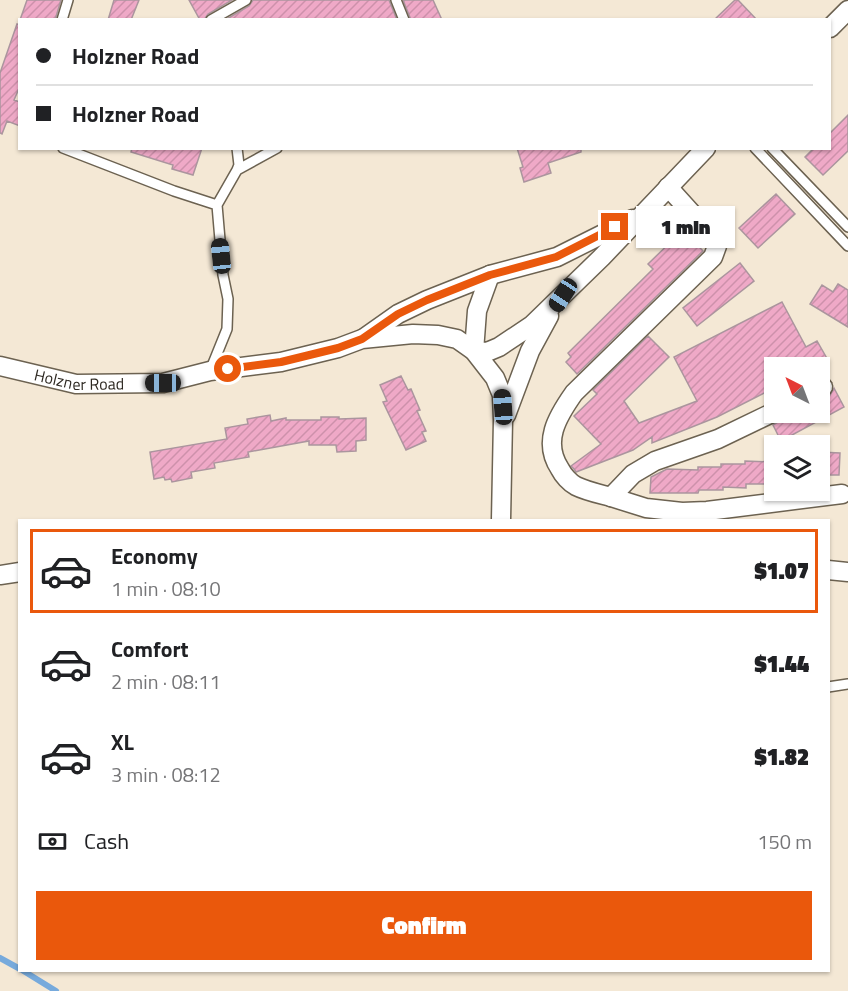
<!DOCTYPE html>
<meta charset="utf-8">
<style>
body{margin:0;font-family:"Titillium Web",sans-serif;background:#f2f2f2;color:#202124;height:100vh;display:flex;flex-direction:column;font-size:22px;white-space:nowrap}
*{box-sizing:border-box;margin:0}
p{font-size:20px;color:#757577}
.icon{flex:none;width:33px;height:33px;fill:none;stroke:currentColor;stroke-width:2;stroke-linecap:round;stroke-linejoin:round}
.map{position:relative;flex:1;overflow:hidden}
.drawer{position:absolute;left:18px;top:519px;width:812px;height:453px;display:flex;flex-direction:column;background:#fff;border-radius:0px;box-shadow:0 2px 4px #0004}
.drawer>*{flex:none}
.hud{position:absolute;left:18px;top:18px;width:813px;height:132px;border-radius:0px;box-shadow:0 2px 4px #0004;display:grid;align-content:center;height:132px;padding:0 18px;background:#fff}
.needle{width:39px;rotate:318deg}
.controls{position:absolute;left:764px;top:357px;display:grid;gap:12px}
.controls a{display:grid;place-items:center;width:66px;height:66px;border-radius:0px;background:#fff;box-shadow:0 2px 4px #0004;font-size:30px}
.end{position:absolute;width:27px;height:27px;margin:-14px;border:8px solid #ea580c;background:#fff;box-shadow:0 0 0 3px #fff}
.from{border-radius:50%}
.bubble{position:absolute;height:42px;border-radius:0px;background:#fff;box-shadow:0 2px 4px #0004;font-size:20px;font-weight:800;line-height:42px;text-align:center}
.car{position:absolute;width:18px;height:36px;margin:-18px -9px;border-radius:8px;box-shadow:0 0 4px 2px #0007;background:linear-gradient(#222 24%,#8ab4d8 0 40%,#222 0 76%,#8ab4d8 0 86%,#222 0)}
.hud b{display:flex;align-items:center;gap:21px;height:57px;font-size:22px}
.hud b+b{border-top:2px solid #e0e0e0}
.hud i{width:15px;height:15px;background:#202124}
ul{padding:10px 0 0;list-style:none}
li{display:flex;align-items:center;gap:18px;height:84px;margin:0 12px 9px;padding:0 6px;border:3px solid transparent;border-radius:0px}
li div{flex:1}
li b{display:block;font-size:22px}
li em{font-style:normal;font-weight:800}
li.current{border-color:#ea580c}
li>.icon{width:54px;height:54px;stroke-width:1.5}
.pay{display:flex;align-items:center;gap:15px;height:66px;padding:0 18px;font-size:22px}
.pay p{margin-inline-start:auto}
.primary-button{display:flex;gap:12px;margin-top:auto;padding:12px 18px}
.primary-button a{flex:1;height:69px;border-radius:0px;background:#ea580c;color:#fff;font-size:24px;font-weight:800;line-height:69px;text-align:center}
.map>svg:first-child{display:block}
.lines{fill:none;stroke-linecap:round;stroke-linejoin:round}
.stream{stroke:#77aadc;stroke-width:6}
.building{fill:url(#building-hatch);stroke:#ab959e;stroke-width:1.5}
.service-casing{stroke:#6c6251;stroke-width:12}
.minor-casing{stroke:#6c6251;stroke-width:21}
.service{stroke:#fff;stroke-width:9}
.minor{stroke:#fff;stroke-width:18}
.route{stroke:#ea580c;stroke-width:8}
.labels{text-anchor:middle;stroke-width:4.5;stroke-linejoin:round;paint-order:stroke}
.street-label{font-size:16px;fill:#2d2821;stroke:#fff}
</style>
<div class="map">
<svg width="848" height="991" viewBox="0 0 848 991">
<defs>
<pattern id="building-hatch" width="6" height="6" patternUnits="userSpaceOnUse" patternTransform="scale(1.5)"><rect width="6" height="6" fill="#efa9c7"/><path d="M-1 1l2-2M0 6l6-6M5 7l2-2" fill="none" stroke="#cd91ab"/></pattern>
</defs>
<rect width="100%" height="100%" fill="#f4e8d5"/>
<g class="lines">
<!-- stream -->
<path class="stream" d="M 0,958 L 20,969
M 22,970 L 56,991"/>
</g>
<!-- building -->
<path class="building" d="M 27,0 L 61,0 L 55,20 L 20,20 Z
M 114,0 L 139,0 L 131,20 L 108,20 Z
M 189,0 L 232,0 L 208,14 L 204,20 L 200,20 Z
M 253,0 L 389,0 L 397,20 L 225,20 L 249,6 Z
M 403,0 L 433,0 L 442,20 L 411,20 Z
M 735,0 L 738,0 L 757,20 L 714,20 Z
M 17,24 L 20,25 L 20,86 L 14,100 L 20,102 L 20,126 L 7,121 L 2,134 L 0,133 L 0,73 Z
M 848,115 L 848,151 L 823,175 L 805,157 L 814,148 L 830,148 L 830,133 Z
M 132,148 L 202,148 L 193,175 L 172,169 L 173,165 L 131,152 Z
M 517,148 L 581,148 L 581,152 L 548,163 L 551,173 L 524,182 L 520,168 L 523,167 Z
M 776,194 L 795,214 L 758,248 L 739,228 Z
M 683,230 L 703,251 L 577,374 L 566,362 L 571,357 L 568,353 L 653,269 L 648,264 Z
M 740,263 L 754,281 L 697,326 L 683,308 Z
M 838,284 L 848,290 L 848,327 L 810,304 L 822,285 L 833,292 Z
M 782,302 L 806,347 L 817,341 L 829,362 L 819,368 L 774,368 L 774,388 L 717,417 L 652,443 L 652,437 L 633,450 L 576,472 L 574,469 L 571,466 L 601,444 L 574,416 L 597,394 L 593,390 L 648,336 L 669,357 L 624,401 L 639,423 L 697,401 L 674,357 Z
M 401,376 L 408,390 L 411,389 L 420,410 L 417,411 L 426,431 L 422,432 L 426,441 L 406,450 L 383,402 L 387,401 L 380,385 Z
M 834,388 L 844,407 L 781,441 L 773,425 L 783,419 L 785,412 L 819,412 L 819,400 L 829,397 Z
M 270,415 L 271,421 L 286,418 L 286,420 L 321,420 L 321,417 L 339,417 L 339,419 L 366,418 L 366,440 L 356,441 L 356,451 L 337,452 L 336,445 L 309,445 L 309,441 L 248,452 L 249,457 L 214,463 L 215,468 L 191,472 L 192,478 L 172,482 L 171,479 L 165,480 L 164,477 L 154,479 L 150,452 L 227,439 L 225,428 L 248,424 L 247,419 Z
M 819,452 L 840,453 L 839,475 L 819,475 Z
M 745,461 L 774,462 L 774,481 L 769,481 L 769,484 L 746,484 L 746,488 L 723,487 L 723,490 L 699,490 L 698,493 L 650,493 L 651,477 L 667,469 L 698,470 L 698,467 L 721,467 L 721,464 L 745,464 Z"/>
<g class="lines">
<!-- service casing -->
<g class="service-casing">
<path id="service" d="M 396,0 L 404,20
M 62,20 L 68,0
M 211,20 L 246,0
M 63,148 L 174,191 L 217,205
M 755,148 L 848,246
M 772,148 L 848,227
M 237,170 L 277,148
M 210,371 L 227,329 L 228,299 L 223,275 L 217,205 L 237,170 L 239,165 L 237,148
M 828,687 L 848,684"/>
</g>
<!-- minor casing -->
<g class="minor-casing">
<g id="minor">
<path d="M 830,28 L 848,10"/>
<path d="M 668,187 L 715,239 L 717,246 L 713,257 L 574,393 C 557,417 542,442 560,469 C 563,475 570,483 576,486 C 586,491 600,494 611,497 L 633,474 L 655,461 L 718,439 L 774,412"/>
<path d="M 364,338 L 398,314 L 427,300 L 490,275 L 557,257 L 633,219"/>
<path d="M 474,351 L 487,352 L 499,347 L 532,325 L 602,257 L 706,148"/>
<path d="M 474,351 L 477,311 L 490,275"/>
<path id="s1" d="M 0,366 L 76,384 L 163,383 L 210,371 L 281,362 L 338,348 L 362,339 L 413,334 L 438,335 L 457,339 L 474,351 L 495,378 L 502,395 L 503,420 L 501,520"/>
<path d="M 819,389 L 823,387"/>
<path d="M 506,415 L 530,351 L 549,316"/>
<path d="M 611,497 L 646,508 L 682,512 L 707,511 L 842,494"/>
<path d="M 828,570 L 848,572"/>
<path d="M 0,575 L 20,572"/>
</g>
</g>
<!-- service -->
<use href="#service" class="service"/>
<!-- minor -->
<use href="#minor" class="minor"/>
</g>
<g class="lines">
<!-- route -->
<path class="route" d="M 228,369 L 281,362 L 338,348 L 362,339 L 398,314 L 427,300 L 490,275 L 556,257 L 615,227"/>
</g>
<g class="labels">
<!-- street labels -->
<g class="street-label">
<text dy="6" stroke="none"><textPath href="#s1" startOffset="81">Holzner Road</textPath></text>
</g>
</g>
</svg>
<div class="controls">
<a><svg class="needle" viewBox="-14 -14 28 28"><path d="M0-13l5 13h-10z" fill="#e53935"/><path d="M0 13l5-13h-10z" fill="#757577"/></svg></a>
<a><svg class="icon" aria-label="layers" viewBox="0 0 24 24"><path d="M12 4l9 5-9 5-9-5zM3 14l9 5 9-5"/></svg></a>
</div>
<i class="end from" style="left:228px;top:369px"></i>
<i class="end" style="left:615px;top:227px"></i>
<div class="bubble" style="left:636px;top:206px;width:99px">1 min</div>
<i class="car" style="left:221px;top:256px;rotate:354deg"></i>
<i class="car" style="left:563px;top:295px;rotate:213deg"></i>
<i class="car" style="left:163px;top:383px;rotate:270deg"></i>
<i class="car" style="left:503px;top:407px;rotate:356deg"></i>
<div class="hud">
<b><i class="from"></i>Holzner Road</b>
<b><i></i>Holzner Road</b>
</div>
<section class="drawer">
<ul>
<li class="current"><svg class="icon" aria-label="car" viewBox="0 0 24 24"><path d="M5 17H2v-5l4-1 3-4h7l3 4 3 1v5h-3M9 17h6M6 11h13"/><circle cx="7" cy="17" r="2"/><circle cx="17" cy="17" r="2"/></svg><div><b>Economy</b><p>1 min · 08:10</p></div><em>$1.07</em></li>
<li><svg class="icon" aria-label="car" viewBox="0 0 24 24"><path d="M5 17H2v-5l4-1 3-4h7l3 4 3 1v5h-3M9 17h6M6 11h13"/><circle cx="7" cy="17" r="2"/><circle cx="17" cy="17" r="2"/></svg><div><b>Comfort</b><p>2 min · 08:11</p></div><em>$1.44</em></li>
<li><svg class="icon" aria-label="car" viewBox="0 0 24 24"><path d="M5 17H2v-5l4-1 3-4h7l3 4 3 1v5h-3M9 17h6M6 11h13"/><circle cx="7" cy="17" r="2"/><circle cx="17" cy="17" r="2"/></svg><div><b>XL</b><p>3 min · 08:12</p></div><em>$1.82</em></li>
</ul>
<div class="pay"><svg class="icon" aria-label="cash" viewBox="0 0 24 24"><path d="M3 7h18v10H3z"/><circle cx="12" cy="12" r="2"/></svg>Cash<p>150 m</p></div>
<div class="primary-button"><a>Confirm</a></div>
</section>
</div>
